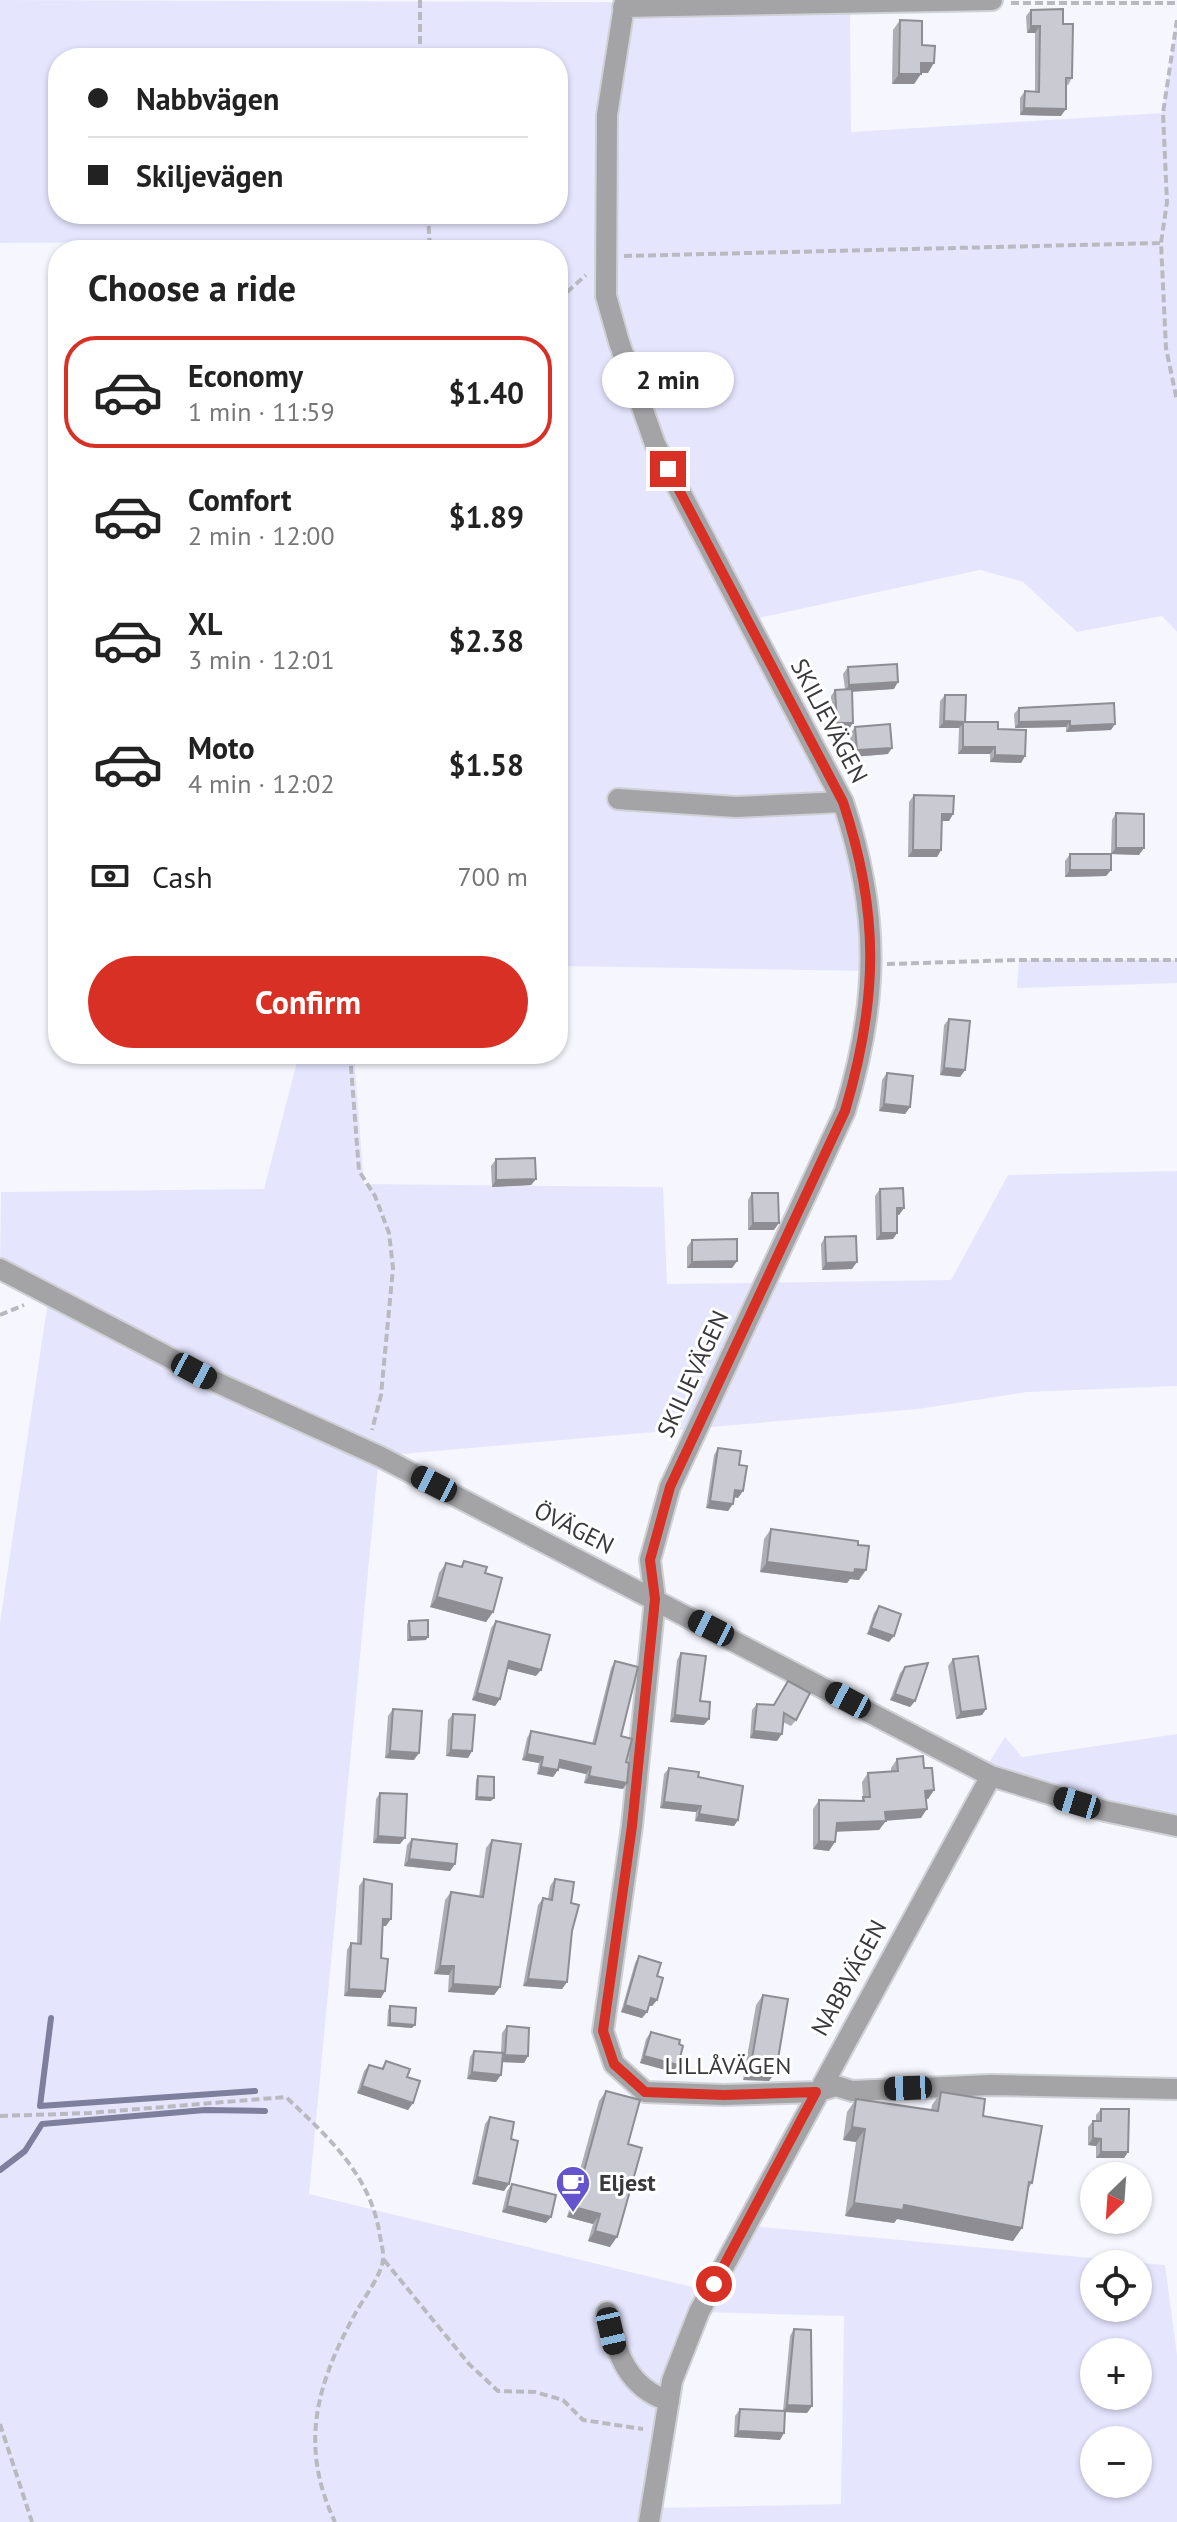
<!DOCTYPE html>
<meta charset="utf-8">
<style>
body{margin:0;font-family:"PT Sans",sans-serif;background:#f6f6f6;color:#222;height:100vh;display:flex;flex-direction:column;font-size:30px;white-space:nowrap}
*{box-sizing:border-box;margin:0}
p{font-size:26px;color:#767676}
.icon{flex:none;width:44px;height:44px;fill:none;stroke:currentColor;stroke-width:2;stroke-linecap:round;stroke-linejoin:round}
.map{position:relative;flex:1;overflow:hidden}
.panel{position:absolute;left:48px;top:240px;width:520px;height:824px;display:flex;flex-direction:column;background:#fff;border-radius:32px;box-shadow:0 2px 6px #0004}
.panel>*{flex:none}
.guide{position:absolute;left:48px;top:48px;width:520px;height:176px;border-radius:32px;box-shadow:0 2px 6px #0004;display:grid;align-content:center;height:176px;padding:0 40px;background:#fff}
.needle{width:52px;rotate:205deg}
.tools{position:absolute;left:1080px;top:2162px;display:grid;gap:16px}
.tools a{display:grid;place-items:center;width:72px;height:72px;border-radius:50%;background:#fff;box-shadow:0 2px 6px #0004;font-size:40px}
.end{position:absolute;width:36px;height:36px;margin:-18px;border:10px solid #d93025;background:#fff;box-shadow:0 0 0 4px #fff}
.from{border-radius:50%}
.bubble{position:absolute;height:56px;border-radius:28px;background:#fff;box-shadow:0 2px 6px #0004;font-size:26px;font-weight:800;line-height:56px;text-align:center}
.car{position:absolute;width:24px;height:48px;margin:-24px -12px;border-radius:10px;box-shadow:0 0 6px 2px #0007;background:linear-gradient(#222 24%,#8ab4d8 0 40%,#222 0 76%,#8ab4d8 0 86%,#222 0)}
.guide b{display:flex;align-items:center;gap:28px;height:76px;font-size:30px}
.guide b+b{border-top:2px solid #e0e0e0}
.guide i{width:20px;height:20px;background:#222}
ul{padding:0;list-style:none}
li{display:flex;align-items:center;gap:24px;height:112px;margin:0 16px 12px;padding:0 24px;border:4px solid transparent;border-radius:32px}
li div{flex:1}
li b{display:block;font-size:30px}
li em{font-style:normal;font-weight:800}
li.on{border-color:#d93025}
li>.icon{width:72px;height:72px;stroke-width:1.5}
h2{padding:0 40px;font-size:36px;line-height:96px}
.pay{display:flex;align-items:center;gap:20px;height:88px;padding:0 40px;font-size:30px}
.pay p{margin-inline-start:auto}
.button{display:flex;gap:16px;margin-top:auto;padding:16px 40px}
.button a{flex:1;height:92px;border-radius:48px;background:#d93025;color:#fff;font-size:32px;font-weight:800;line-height:92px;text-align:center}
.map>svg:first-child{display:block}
.green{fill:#e5e6fe;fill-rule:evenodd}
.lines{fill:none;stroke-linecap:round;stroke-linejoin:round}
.stream{stroke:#7e7e9d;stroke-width:6}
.minor-casing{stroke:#d0d1d7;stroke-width:24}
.path{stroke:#b9bac0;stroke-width:4;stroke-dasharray:8 4;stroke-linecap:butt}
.minor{stroke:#a4a4a7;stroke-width:20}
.wall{fill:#aeaeb5}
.shaded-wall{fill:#8d8d93}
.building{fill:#cacad2;stroke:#8d8d93;stroke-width:2}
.route{stroke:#d93025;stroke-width:10}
.labels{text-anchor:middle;stroke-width:6;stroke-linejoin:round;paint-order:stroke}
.street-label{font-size:24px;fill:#39393d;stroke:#fff}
.poi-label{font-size:24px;font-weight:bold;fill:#39393d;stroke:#fff;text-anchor:start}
</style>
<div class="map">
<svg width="1177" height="2522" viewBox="0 0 1177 2522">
<rect width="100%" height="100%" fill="#f6f7fe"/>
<!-- green -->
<path class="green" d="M 0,0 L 850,3 L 851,132 L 1162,113 L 1177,20 L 1177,632 L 1162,616 L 1077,632 L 1023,582 L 980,570 L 759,618 L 735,595 L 742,625 L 829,798 L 737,800 L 611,790 L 610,803 L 736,815 L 837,815 L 863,918 L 864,971 L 558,966 L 558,250 L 375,250 L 375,241 L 0,243 ZM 58,58 L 558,58 L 558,214 L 58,214 Z
M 1019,960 L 1177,960 L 1177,983 L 1017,988 Z
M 299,1054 L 354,1054 L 364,1184 L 663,1187 L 667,1284 L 951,1280 L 1008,1175 L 1177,1171 L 1177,1386 L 1027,1392 L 918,1409 L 379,1456 L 309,2194 L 709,2291 L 742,2225 L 1165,2265 L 1177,2355 L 1177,2522 L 0,2522 L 0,1622 L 49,1294 L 0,1269 L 1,1192 L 264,1189 ZM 1094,2264 L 1138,2264 L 1138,2308 L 1094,2308 ZM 699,2312 L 844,2316 L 841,2504 L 652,2508 L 672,2381 ZM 1094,2352 L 1138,2352 L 1138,2396 L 1094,2396 ZM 1094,2440 L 1138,2440 L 1138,2484 L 1094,2484 Z
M 1177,1734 L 1177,1814 L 1105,1799 L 988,1764 L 1005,1737 L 1022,1757 Z"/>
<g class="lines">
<!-- stream -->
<path class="stream" d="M 51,2018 L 40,2106 L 255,2091
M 0,2170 L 25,2151 L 42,2124 L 205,2110 L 265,2111"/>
<!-- minor casing -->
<g class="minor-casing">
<path id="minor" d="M 625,0 L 607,115 L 606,296 L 619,342 L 655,444 L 843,802 C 880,913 879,1000 845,1111 L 670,1487 L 650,1560 L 655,1599 L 632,1826 L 603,2031 L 614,2064 L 645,2092 L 724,2095 L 816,2092 L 836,2086 L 852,2091 L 991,2085 L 1177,2089
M 623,7 L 992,0
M 618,799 L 736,807 L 843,802
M 0,1269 L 218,1383 L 379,1456 L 991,1776 L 1105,1811 L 1177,1826
M 607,2312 C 616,2352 627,2388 669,2401
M 649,2522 L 672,2381 L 699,2312 L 991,1776"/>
</g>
<!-- path -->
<path class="path" d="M 420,0 L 420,58
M 1011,3 L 1177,3
M 1177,20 L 1163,113 L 1167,202 L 1161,243 L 1166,348 L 1177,401
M 428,214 L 430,250
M 624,256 L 1161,243
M 558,300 L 586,275
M 887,964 L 1019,960 L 1177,960
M 350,1054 L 359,1171 L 375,1196 L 389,1233 L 393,1268 L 381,1395 L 372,1430
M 0,1315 L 24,1305
M 0,2116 L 90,2113 L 286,2097 C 328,2137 371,2175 380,2236 C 381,2242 384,2253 383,2260 C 381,2276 363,2299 355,2314 C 316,2385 299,2446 335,2522
M 384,2260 L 469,2364 L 498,2391 L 535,2392 L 563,2400 L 583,2420 L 643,2429
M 0,2424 L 32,2522"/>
<!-- minor -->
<use href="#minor" class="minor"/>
</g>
<!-- wall -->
<path class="wall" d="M 1031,10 L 1063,24 L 1072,78 L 1068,85 L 1066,85 L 1061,116 L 1020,115 L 1020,98 L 1025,91 L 1035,92 L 1035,33 L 1027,33 L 1026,16 Z
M 900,20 L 922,45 L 928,73 L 921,73 L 914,84 L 892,84 L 893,30 Z
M 848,667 L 894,689 L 852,692 L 849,729 L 832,730 L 831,696 L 835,690 L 845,689 L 843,674 Z
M 945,695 L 965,722 L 998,729 L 1025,756 L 1021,763 L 990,762 L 990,754 L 958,754 L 959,728 L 939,728 L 940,701 Z
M 1019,708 L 1111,730 L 1066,732 L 1066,727 L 1015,728 L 1014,714 Z
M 855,727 L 888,754 L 852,757 L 850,734 Z
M 914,795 L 953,814 L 949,821 L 942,821 L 941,850 L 937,857 L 908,857 L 909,802 Z
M 1116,813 L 1139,855 L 1111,854 L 1111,870 L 1106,876 L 1065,877 L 1065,861 L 1070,854 L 1111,854 L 1112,820 Z
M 949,1019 L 965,1070 L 960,1077 L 940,1075 L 944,1025 Z
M 887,1073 L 910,1107 L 905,1114 L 879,1111 L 882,1080 Z
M 496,1159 L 536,1179 L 531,1185 L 492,1187 L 491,1166 Z
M 880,1189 L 904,1208 L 899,1215 L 897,1215 L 897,1233 L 893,1239 L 876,1240 L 875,1196 Z
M 752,1193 L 774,1230 L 748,1230 L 748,1200 Z
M 825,1237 L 852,1269 L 822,1270 L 821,1244 Z
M 692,1240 L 737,1261 L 732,1268 L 687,1268 L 687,1247 Z
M 718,1448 L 739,1465 L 738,1498 L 734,1497 L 728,1511 L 706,1508 L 714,1455 Z
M 771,1529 L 859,1580 L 850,1579 L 847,1583 L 760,1572 L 764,1539 Z
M 464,1561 L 493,1612 L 486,1622 L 430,1607 L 439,1573 L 446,1563 L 460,1567 Z
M 879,1606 L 889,1642 L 867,1634 L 874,1613 Z
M 409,1621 L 426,1640 L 407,1641 L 407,1624 Z
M 496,1621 L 536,1676 L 508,1669 L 500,1699 L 495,1706 L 472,1700 L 491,1628 Z
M 681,1653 L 700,1701 L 704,1725 L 670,1722 L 677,1660 Z
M 953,1659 L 986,1709 L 982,1715 L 956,1719 L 948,1666 Z
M 615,1661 L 621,1736 L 626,1762 L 623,1789 L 584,1783 L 586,1774 L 559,1768 L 553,1777 L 537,1774 L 539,1763 L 522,1760 L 527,1738 L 531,1731 L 592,1744 L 611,1668 Z
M 905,1667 L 915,1701 L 910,1707 L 890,1700 L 900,1673 Z
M 788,1681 L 796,1720 L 791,1726 L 783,1722 L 777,1741 L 750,1738 L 752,1710 L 757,1704 L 773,1705 Z
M 393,1709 L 414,1760 L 385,1758 L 388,1716 Z
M 453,1714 L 472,1751 L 468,1758 L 446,1756 L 448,1720 Z
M 897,1759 L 924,1768 L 934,1790 L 928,1799 L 926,1799 L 921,1818 L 885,1821 L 879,1830 L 836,1831 L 829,1851 L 813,1849 L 813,1809 L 819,1800 L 861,1801 L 863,1798 L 862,1782 L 868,1773 L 891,1771 L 891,1768 Z
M 669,1768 L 698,1777 L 738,1820 L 734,1826 L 695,1821 L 696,1812 L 660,1808 L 664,1774 Z
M 478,1776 L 491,1801 L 475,1800 L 476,1780 Z
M 380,1793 L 400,1844 L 373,1843 L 376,1799 Z
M 412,1839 L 455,1864 L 450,1871 L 404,1866 L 407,1845 Z
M 492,1840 L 500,1987 L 494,1995 L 448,1992 L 449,1975 L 434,1974 L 445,1900 L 451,1892 L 479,1897 L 486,1848 Z
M 364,1879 L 386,1926 L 383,1926 L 381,1998 L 344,1996 L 347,1950 L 351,1943 L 357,1944 L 359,1886 Z
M 555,1879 L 571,1903 L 572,1931 L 567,1982 L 562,1989 L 523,1986 L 538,1905 L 543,1898 L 548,1899 L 550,1886 Z
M 639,1956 L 657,1976 L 657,2000 L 652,2006 L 649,2006 L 647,2012 L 642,2018 L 621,2012 L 635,1963 Z
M 763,1995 L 776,2071 L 769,2081 L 743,2080 L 756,2005 Z
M 390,2006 L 412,2028 L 387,2026 L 388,2010 Z
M 507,2026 L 528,2056 L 524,2063 L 502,2062 L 496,2082 L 467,2079 L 470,2057 L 474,2051 L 501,2053 L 502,2033 Z
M 651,2032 L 673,2072 L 640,2063 L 646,2039 Z
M 386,2061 L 407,2077 L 413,2103 L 408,2110 L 357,2093 L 364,2071 L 369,2065 L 381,2069 Z
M 606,2091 L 628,2144 L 610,2247 L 588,2241 L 593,2224 L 567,2217 L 599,2101 Z
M 941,2092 L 983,2116 L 1032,2183 L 1028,2189 L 1013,2241 L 897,2219 L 894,2223 L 845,2216 L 856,2142 L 843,2140 L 847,2112 L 856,2099 L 931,2110 L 932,2105 Z
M 1101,2109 L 1128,2152 L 1124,2158 L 1096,2158 L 1096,2146 L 1088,2145 L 1088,2127 L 1093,2121 L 1096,2121 L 1096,2115 Z
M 490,2117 L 511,2139 L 504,2191 L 472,2184 L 485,2124 Z
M 512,2184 L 546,2223 L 502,2212 L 507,2191 Z
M 794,2329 L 812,2406 L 807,2413 L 785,2412 L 780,2440 L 734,2437 L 735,2416 L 740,2409 L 783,2411 L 790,2336 Z"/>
<!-- shaded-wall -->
<path class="shaded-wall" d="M 1031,26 L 1040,26 L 1035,33 L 1027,33 Z
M 921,63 L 934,63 L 928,73 L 914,73 Z
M 899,74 L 921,74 L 914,84 L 892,84 Z
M 1024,108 L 1066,109 L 1061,116 L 1020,115 Z
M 898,682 L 894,689 L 845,692 L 849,685 Z
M 944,721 L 965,722 L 959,728 L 939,728 Z
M 1070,721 L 1066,727 L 1015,728 L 1019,722 Z
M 837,723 L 853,723 L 849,729 L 832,730 Z
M 1115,724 L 1111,730 L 1066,732 L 1070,726 Z
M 963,747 L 995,747 L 990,754 L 958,754 Z
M 892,748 L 888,754 L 852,757 L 857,750 Z
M 995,755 L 1025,756 L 1021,763 L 990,762 Z
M 942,814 L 953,814 L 949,821 L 937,821 Z
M 1116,848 L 1144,848 L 1139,855 L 1111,854 Z
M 913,850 L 941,850 L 937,857 L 908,857 Z
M 1070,870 L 1111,870 L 1106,876 L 1065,877 Z
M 944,1068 L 965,1070 L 960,1077 L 940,1075 Z
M 884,1104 L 910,1107 L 905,1114 L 879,1111 Z
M 536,1179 L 531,1185 L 492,1187 L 496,1180 Z
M 897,1208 L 904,1208 L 899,1215 L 892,1215 Z
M 753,1223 L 779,1223 L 774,1230 L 748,1230 Z
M 881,1233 L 897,1233 L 893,1239 L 876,1240 Z
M 737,1261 L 732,1268 L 687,1268 L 692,1262 Z
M 857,1262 L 852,1269 L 822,1270 L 826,1263 Z
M 735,1490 L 743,1491 L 738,1498 L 731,1496 Z
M 710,1501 L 733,1504 L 728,1511 L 706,1508 Z
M 767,1562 L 866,1570 L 859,1580 L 850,1579 L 847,1583 L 760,1572 Z
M 437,1597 L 493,1612 L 486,1622 L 430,1607 Z
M 871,1628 L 894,1636 L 889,1642 L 867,1634 Z
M 410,1637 L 428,1637 L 426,1640 L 407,1641 Z
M 509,1661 L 541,1670 L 536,1676 L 505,1668 Z
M 477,1693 L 500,1699 L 495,1706 L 472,1700 Z
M 895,1694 L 915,1701 L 910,1707 L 890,1700 Z
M 986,1709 L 982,1715 L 956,1719 L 961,1712 Z
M 675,1715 L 709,1719 L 704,1725 L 670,1722 Z
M 754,1731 L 782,1734 L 777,1741 L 750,1738 Z
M 451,1750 L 472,1751 L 468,1758 L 446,1756 Z
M 390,1751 L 419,1753 L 414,1760 L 385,1758 Z
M 527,1754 L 543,1757 L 539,1763 L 522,1760 Z
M 560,1760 L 591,1767 L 586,1774 L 555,1767 Z
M 541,1767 L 558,1770 L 553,1777 L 537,1774 Z
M 589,1776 L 627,1783 L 623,1789 L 584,1783 Z
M 934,1790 L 928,1799 L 919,1800 L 925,1791 Z
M 477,1797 L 494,1798 L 491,1801 L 475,1800 Z
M 664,1802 L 701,1806 L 696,1812 L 660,1808 Z
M 927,1809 L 921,1818 L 878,1821 L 885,1812 Z
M 699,1814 L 738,1820 L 734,1826 L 695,1821 Z
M 886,1821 L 879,1830 L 831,1832 L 837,1823 Z
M 378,1836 L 405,1838 L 400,1844 L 373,1843 Z
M 819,1841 L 835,1842 L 829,1851 L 813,1849 Z
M 409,1859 L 455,1864 L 450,1871 L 404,1866 Z
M 383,1919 L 391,1919 L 386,1926 L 378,1926 Z
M 440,1966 L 454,1966 L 449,1975 L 434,1974 Z
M 528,1979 L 567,1982 L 562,1989 L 523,1986 Z
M 453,1984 L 500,1987 L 494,1995 L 448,1992 Z
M 349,1989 L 385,1991 L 381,1998 L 344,1996 Z
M 651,1998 L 657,2000 L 652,2006 L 646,2005 Z
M 625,2005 L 647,2012 L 642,2018 L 621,2012 Z
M 390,2023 L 415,2025 L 412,2028 L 387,2026 Z
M 505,2055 L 528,2056 L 524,2063 L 501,2062 Z
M 644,2056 L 678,2065 L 673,2072 L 640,2063 Z
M 750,2070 L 776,2071 L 769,2081 L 743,2080 Z
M 472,2072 L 501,2075 L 496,2082 L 467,2079 Z
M 362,2086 L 413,2103 L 408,2110 L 357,2093 Z
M 852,2127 L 865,2129 L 856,2142 L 843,2140 Z
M 1093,2138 L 1101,2139 L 1096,2146 L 1088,2145 Z
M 1101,2152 L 1128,2152 L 1124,2158 L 1096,2158 Z
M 477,2177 L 509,2184 L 504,2191 L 472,2184 Z
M 854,2203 L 904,2205 L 1022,2228 L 1013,2241 L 897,2219 L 894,2223 L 845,2216 Z
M 507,2206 L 551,2217 L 546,2223 L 502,2212 Z
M 574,2207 L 600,2214 L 593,2224 L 567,2217 Z
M 595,2231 L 617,2237 L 610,2247 L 588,2241 Z
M 787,2405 L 812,2406 L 807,2413 L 783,2412 Z
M 738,2431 L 784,2433 L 780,2440 L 734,2437 Z"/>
<!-- building -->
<path class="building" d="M 1063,9 L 1063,24 L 1073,24 L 1072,78 L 1066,78 L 1066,109 L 1024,108 L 1025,91 L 1039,92 L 1040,26 L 1031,26 L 1031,10 Z
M 900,20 L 922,21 L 922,45 L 935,46 L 934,63 L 921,63 L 921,74 L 899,74 Z
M 897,664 L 898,682 L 849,685 L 848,667 Z
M 852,689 L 853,723 L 837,723 L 835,690 Z
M 945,695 L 966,695 L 965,722 L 944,721 Z
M 1114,703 L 1115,724 L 1070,726 L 1070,721 L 1019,722 L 1019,708 Z
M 963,722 L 998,722 L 998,729 L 1026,730 L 1025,756 L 995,755 L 995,747 L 963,747 Z
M 890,724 L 892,748 L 857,750 L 855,727 Z
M 914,795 L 954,796 L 953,814 L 942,814 L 941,850 L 913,850 Z
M 1116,813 L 1144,814 L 1144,848 L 1116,848 Z
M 1070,854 L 1111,854 L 1111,870 L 1070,870 Z
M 949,1019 L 970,1021 L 965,1070 L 944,1068 Z
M 887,1073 L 913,1076 L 910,1107 L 884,1104 Z
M 535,1158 L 536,1179 L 496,1180 L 496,1159 Z
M 903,1188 L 904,1208 L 897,1208 L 897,1233 L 881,1233 L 880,1189 Z
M 752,1193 L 778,1193 L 779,1223 L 753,1223 Z
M 856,1236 L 857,1262 L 826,1263 L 825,1237 Z
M 737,1239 L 737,1261 L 692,1262 L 692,1240 Z
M 718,1448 L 741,1451 L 739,1465 L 747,1466 L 743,1491 L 735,1490 L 733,1504 L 710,1501 Z
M 771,1529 L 858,1541 L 858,1545 L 869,1546 L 866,1570 L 855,1569 L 854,1573 L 767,1562 Z
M 464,1561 L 487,1567 L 485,1573 L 502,1578 L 493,1612 L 437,1597 L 446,1563 L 462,1567 Z
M 879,1606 L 901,1614 L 894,1636 L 871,1628 Z
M 428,1620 L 428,1637 L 410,1637 L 409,1621 Z
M 496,1621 L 550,1635 L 541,1670 L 509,1661 L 500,1699 L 477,1693 Z
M 681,1653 L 706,1656 L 700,1701 L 710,1702 L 709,1719 L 675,1715 Z
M 978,1656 L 986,1709 L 961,1712 L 953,1659 Z
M 615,1661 L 638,1667 L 621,1736 L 632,1739 L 626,1762 L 629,1763 L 627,1783 L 589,1776 L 591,1767 L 560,1760 L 558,1770 L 541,1767 L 543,1757 L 527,1754 L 531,1731 L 595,1744 Z
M 928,1663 L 915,1701 L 895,1694 L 905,1667 Z
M 788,1681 L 810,1693 L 796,1720 L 784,1713 L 782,1734 L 754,1731 L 757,1704 L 774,1705 Z
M 393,1709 L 422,1711 L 419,1753 L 390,1751 Z
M 453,1714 L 475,1715 L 472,1751 L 451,1750 Z
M 923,1756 L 924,1768 L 932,1768 L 934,1790 L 925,1791 L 927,1809 L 885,1812 L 886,1821 L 837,1823 L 835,1842 L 819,1841 L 819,1800 L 864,1801 L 863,1797 L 870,1797 L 868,1773 L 898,1771 L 897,1759 Z
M 669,1768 L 699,1772 L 698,1777 L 743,1786 L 738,1820 L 699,1814 L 701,1806 L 664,1802 Z
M 478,1776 L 494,1777 L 494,1798 L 477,1797 Z
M 380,1793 L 407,1794 L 405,1838 L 378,1836 Z
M 412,1839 L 457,1844 L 455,1864 L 409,1859 Z
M 492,1840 L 521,1844 L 500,1987 L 453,1984 L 454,1966 L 440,1966 L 451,1892 L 483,1897 Z
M 364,1879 L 392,1884 L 391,1919 L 383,1919 L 381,1958 L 388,1959 L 385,1991 L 349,1989 L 351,1943 L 361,1944 Z
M 555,1879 L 574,1882 L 571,1903 L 579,1905 L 572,1931 L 567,1982 L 528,1979 L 543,1898 L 552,1900 Z
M 639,1956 L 661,1963 L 657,1976 L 663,1978 L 657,2000 L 651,1998 L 647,2012 L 625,2005 Z
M 763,1995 L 788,1999 L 776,2071 L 750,2070 Z
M 390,2006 L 416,2008 L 415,2025 L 390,2023 Z
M 507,2026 L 529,2028 L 528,2056 L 505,2055 Z
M 651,2032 L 680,2040 L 679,2044 L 683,2046 L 678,2065 L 644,2056 Z
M 474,2051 L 503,2053 L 501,2075 L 472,2072 Z
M 386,2061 L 410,2069 L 407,2077 L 420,2081 L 413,2103 L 362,2086 L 369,2065 L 383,2069 Z
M 606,2091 L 640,2100 L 628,2144 L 642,2148 L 617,2237 L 595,2231 L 600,2214 L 574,2207 Z
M 941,2092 L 985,2099 L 983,2116 L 1042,2126 L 1032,2183 L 1029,2182 L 1022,2228 L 904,2205 L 903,2210 L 854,2203 L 865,2129 L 852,2127 L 856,2099 L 938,2111 Z
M 1101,2109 L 1129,2109 L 1128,2152 L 1101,2152 L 1101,2139 L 1093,2138 L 1093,2121 L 1101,2121 Z
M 490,2117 L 514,2122 L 511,2139 L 518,2141 L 509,2184 L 477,2177 Z
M 512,2184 L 556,2195 L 551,2217 L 507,2206 Z
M 794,2329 L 811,2330 L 812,2406 L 787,2405 Z
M 740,2409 L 785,2411 L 784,2433 L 738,2431 Z"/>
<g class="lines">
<!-- route -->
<path class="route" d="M 668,469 L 843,802 C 880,913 878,1000 845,1111 L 670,1487 L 650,1560 L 655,1599 L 632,1826 L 603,2031 L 614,2064 L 645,2092 L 724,2095 L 816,2092 L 714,2284"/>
</g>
<!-- icons -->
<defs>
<g id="cafe-pin" transform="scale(1.8)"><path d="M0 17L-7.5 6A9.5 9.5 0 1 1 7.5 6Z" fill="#6455ce" stroke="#fff"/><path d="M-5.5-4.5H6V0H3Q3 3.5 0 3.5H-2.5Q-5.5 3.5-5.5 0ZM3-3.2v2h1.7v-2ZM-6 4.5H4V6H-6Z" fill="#fff"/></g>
</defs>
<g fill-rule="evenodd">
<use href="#cafe-pin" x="573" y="2183"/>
</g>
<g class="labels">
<!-- street labels -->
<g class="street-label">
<text transform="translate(829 721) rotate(62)" y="8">SKILJEVÄGEN</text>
<text transform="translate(693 1374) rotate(-65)" y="8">SKILJEVÄGEN</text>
<text transform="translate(574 1528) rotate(27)" y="8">ÖVÄGEN</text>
<text transform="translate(849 1978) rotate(-61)" y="8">NABBVÄGEN</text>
<text x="728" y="2074">LILLÅVÄGEN</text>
</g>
<!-- poi labels -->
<g class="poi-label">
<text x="599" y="2191">Eljest</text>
</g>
</g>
</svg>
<div class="tools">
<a><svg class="needle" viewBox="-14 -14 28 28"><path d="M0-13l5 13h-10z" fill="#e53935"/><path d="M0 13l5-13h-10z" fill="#767676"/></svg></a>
<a><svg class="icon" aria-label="locate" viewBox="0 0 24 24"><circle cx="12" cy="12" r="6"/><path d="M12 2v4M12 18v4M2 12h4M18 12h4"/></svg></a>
<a>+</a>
<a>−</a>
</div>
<i class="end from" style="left:714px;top:2284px"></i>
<i class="end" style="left:668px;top:469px"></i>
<div class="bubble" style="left:602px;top:352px;width:132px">2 min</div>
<i class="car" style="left:194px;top:1371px;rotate:118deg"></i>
<i class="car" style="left:434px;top:1484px;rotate:297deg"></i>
<i class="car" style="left:711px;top:1628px;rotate:297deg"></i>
<i class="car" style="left:848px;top:1700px;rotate:298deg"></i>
<i class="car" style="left:1077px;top:1803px;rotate:287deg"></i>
<i class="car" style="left:908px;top:2088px;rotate:268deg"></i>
<i class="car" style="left:611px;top:2331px;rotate:167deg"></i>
<div class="guide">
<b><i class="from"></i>Nabbvägen</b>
<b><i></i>Skiljevägen</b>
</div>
<section class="panel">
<h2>Choose a ride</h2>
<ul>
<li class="on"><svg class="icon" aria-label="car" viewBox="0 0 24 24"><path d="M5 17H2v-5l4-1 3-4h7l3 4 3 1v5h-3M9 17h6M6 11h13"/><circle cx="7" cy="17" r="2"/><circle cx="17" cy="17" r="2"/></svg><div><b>Economy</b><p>1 min · 11:59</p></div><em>$1.40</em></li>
<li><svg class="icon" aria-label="car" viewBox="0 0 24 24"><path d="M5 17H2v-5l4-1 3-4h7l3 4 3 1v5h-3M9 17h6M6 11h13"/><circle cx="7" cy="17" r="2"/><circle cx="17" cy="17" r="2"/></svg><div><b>Comfort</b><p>2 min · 12:00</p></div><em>$1.89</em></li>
<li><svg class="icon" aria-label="car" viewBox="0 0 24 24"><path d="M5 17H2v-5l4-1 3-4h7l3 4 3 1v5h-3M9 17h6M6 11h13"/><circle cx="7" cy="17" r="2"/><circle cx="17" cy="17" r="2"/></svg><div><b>XL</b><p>3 min · 12:01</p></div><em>$2.38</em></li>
<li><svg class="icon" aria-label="car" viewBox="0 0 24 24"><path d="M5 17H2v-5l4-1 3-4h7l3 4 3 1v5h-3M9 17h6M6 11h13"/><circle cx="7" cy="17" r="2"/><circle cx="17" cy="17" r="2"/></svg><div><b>Moto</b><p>4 min · 12:02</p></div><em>$1.58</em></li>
</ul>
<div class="pay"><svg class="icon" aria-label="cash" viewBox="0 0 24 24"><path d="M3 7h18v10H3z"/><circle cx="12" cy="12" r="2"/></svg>Cash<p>700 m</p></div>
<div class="button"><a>Confirm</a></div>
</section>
</div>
